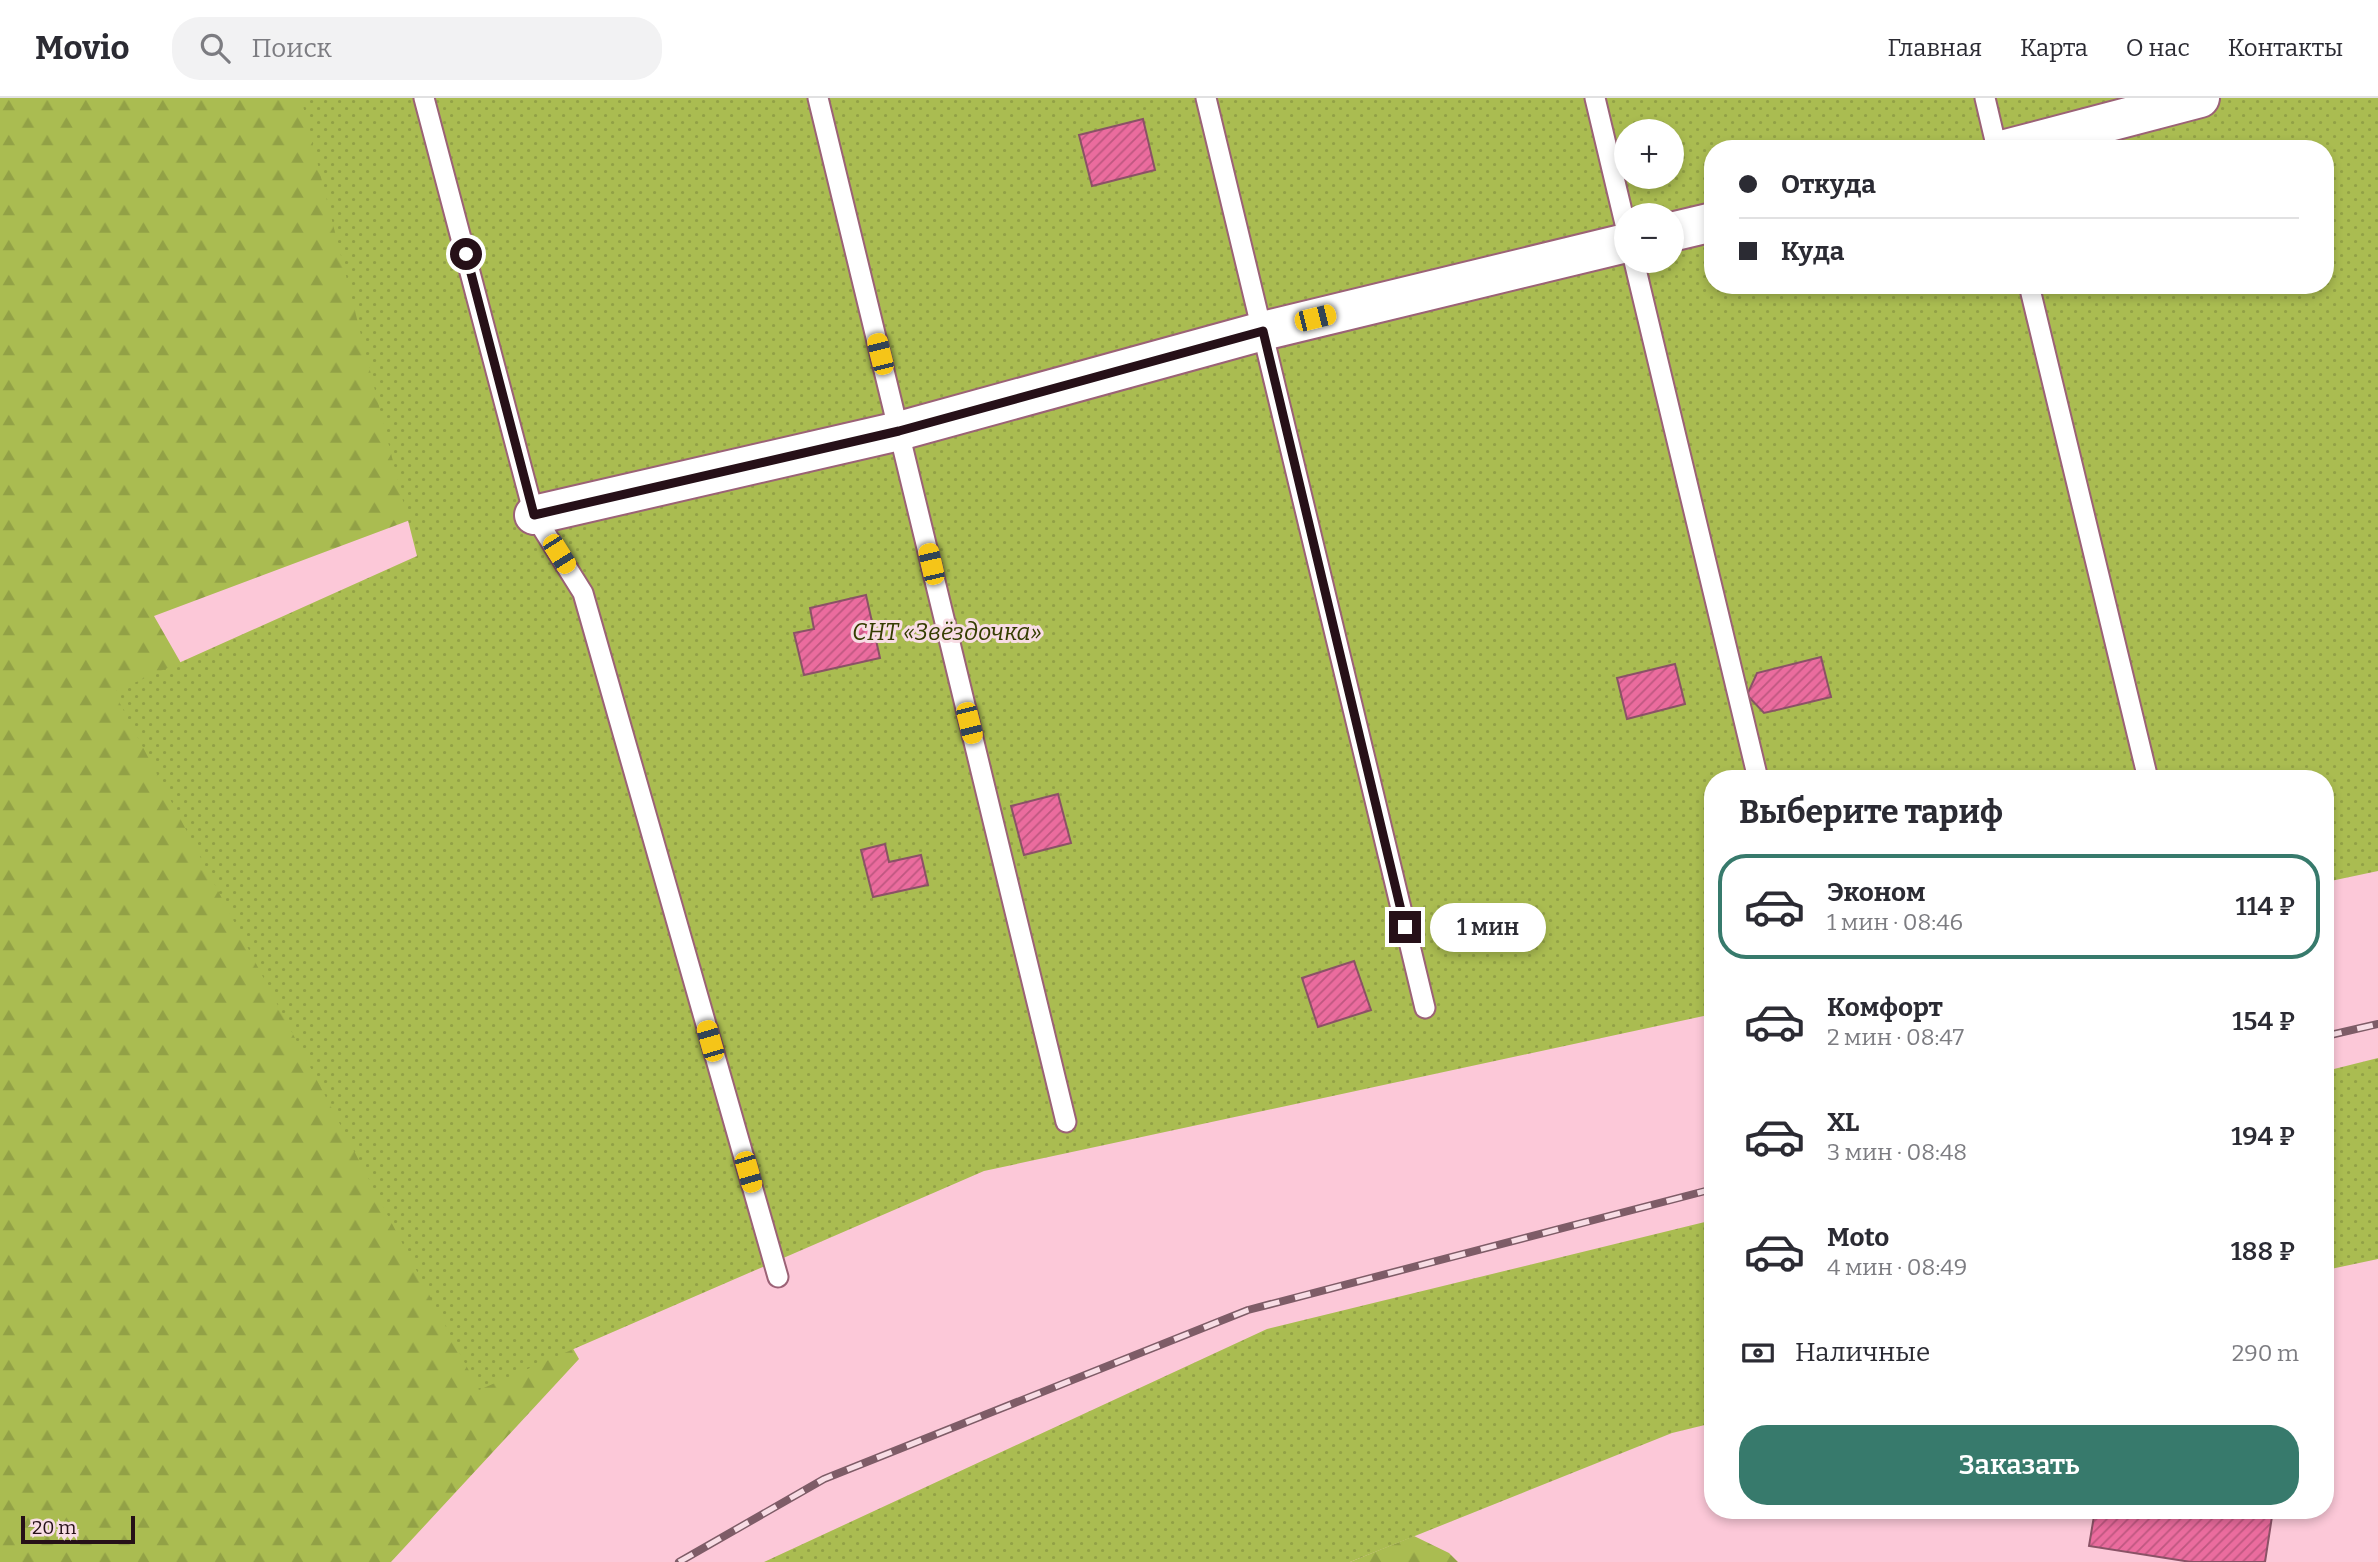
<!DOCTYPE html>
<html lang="ru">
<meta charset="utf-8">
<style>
body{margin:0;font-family:Bitter,serif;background:#f2f2f3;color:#2b2b33;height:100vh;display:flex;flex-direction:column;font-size:26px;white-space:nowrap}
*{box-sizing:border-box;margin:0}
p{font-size:23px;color:#7c7c81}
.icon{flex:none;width:38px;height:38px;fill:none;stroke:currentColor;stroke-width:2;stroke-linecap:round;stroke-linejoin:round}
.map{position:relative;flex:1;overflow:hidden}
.drawer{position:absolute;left:1704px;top:672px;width:630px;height:749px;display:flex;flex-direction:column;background:#fff;border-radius:28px;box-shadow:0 4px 10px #0003}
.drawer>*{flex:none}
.banner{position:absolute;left:1704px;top:42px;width:630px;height:154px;border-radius:28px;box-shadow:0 4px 10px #0003;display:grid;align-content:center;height:154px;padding:0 35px;background:#fff}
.fabs{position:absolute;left:1614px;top:21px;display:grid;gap:14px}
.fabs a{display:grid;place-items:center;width:70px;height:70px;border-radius:50%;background:#fff;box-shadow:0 4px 10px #0003;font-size:35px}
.scale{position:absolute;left:21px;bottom:18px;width:114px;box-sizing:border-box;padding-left:7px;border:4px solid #261018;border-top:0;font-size:19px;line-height:24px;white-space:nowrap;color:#261018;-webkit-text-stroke:5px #f8dde5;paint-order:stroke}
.end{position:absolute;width:32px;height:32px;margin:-16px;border:9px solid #261018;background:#fff;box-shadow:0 0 0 4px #fff}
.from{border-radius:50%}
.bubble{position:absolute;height:49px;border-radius:24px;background:#fff;box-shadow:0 4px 10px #0003;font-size:23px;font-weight:600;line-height:49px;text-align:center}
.car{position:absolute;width:21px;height:42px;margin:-21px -10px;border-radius:9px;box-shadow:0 0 5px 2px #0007;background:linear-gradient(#f5c518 24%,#345 0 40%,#f5c518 0 76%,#345 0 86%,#f5c518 0)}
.banner b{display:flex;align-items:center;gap:24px;height:66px;font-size:26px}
.banner b+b{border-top:2px solid #e1e1e2}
.banner i{width:18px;height:18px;background:#2b2b33}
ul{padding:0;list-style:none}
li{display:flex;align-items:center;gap:21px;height:105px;margin:0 14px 10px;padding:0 21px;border:4px solid transparent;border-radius:28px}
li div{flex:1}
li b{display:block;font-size:26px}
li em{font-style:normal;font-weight:600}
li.selected{border-color:#377a6c}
li>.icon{width:63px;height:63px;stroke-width:1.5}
h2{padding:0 35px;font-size:32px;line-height:84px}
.pay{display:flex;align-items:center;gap:18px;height:77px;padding:0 35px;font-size:26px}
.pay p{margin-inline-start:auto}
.button{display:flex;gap:14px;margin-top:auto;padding:14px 35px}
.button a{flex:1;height:80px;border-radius:28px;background:#377a6c;color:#fff;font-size:28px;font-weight:600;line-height:80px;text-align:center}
header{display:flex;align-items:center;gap:42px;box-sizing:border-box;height:98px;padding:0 35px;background:#fff;border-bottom:2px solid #e1e1e2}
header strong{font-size:33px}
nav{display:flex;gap:38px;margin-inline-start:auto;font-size:24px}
.search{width:490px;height:63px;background:#f2f2f3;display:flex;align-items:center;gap:18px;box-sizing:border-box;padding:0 24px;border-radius:28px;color:#7c7c81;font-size:26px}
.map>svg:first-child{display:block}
.forest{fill:url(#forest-firs)}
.park{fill:url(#park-dots);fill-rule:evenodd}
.building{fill:url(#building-hatch);stroke:#8a5266;stroke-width:2}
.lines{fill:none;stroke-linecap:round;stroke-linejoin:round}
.lane-casing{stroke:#9b6276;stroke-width:23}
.street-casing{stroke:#9b6276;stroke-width:42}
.lane{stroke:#fff;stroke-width:19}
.street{stroke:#fff;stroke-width:38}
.rail-casing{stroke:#7e5c67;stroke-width:8}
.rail{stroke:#f8dde5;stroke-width:5;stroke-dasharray:16;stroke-linecap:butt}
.route{stroke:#261018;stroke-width:9}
.labels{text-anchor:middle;stroke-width:6;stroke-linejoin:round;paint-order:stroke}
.park-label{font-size:24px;font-style:italic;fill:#353d01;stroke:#f8dde5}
</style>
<header>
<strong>Movio</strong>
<div class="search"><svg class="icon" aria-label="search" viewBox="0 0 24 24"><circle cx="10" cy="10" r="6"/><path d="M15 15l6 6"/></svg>Поиск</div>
<nav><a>Главная</a><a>Карта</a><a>О нас</a><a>Контакты</a></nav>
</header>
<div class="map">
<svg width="2378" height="1464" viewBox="0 0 2378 1464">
<defs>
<pattern id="forest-firs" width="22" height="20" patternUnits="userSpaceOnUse" patternTransform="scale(1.75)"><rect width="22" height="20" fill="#aabc51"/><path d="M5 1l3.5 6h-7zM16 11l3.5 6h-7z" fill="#92a146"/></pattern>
<pattern id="park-dots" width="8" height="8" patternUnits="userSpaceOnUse" patternTransform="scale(1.75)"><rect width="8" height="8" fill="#aabc51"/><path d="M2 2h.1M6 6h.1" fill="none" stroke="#92a146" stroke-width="1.8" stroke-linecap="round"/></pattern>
<pattern id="building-hatch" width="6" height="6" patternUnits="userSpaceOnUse" patternTransform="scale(1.75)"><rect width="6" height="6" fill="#eb6c9e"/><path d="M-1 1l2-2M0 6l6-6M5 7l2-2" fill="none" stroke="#be5780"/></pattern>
</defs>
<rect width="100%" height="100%" fill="#fcc8d8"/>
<!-- forest -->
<path class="forest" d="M 0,0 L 415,0 L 525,379 L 154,518 L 579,1261 L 391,1464 L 0,1464 Z
M 1414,1438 L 1449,1455 L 1458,1464 L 1350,1464 Z"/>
<!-- park -->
<path class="park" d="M 301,0 L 2378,0 L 2378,773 L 2326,784 L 2326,681 L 1713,681 L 1713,916 L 984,1073 L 479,1292 L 114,594 L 417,458 ZM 1626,33 L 1671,33 L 1671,79 L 1626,79 ZM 1713,51 L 2326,51 L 2326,187 L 1713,187 ZM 1626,117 L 1671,117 L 1671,163 L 1626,163 Z
M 2378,960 L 2378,1161 L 2326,1172 L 2326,973 Z
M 1713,1122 L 1713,1325 L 1672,1335 L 1350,1464 L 764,1464 L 1267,1231 Z"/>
<!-- building -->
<path class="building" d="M 1143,21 L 1155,72 L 1092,88 L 1079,37 Z
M 866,497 L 880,560 L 804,577 L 794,535 L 814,531 L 810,510 Z
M 1821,559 L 1831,599 L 1764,615 L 1747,597 L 1757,575 Z
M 1675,566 L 1685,606 L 1627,621 L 1617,580 Z
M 1058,696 L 1071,745 L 1024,757 L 1011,708 Z
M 885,746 L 889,764 L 921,757 L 928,787 L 873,799 L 861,752 Z
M 1354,863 L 1371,912 L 1318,929 L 1302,880 Z
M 2095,1412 L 2273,1412 L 2265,1464 L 2191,1464 L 2089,1448 Z"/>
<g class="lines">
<!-- lane casing -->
<g class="lane-casing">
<path id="lane" d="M 424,0 L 534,417 L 583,495 L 778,1179
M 818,0 L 1066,1024
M 1206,0 L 1425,910
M 1595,0 L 1626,130
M 1985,0 L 1997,51
M 1634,163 L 1758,681
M 2029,187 L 2148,681"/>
</g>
<!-- street casing -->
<g class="street-casing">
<path id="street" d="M 2006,51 L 2200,0
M 1671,134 L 1713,124
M 534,417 L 899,333 L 1263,233 L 1626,145"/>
</g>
<!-- lane -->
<use href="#lane" class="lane"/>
<!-- street -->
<use href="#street" class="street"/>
<!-- rail casing -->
<g class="rail-casing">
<path id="rail" d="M 2326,938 L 2378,926
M 679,1464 L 824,1381 L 1248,1212 L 1713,1091"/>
</g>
<!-- rail -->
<use href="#rail" class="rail"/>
</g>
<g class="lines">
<!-- route -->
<path class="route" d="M 466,156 L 534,417 L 899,333 L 1263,233 L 1405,829"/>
</g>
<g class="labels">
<!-- park labels -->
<g class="park-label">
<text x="947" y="542">СНТ «Звёздочка»</text>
</g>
</g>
</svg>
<div class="fabs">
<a>+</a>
<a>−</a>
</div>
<div class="scale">20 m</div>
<i class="end from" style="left:466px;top:156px"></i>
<i class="end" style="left:1405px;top:829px"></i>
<div class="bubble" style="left:1430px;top:805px;width:116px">1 мин</div>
<i class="car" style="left:1315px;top:220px;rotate:76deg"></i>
<i class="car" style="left:880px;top:256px;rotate:346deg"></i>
<i class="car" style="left:559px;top:456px;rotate:148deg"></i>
<i class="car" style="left:931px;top:466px;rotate:347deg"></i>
<i class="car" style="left:969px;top:625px;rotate:166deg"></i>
<i class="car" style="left:710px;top:943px;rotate:344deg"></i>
<i class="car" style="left:748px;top:1074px;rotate:164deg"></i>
<div class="banner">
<b><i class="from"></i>Откуда</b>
<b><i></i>Куда</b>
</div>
<section class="drawer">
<h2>Выберите тариф</h2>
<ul>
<li class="selected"><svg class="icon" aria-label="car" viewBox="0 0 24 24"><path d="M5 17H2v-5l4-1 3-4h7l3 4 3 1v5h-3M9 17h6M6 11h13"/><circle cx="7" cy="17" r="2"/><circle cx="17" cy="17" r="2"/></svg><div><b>Эконом</b><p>1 мин · 08:46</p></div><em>114 ₽</em></li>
<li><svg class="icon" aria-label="car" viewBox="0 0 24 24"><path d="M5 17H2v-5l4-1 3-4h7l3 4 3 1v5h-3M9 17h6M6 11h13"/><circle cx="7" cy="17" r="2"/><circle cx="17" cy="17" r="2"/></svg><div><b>Комфорт</b><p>2 мин · 08:47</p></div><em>154 ₽</em></li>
<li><svg class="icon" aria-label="car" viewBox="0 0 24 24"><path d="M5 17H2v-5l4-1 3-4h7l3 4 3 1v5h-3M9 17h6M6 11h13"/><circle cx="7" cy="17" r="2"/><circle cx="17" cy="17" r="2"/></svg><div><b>XL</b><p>3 мин · 08:48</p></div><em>194 ₽</em></li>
<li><svg class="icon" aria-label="car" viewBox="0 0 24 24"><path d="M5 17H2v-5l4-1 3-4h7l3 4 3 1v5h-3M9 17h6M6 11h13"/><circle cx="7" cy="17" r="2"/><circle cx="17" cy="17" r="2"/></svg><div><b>Moto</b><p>4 мин · 08:49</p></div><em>188 ₽</em></li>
</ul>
<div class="pay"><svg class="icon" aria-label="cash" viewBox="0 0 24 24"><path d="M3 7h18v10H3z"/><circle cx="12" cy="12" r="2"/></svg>Наличные<p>290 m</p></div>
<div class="button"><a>Заказать</a></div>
</section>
</div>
